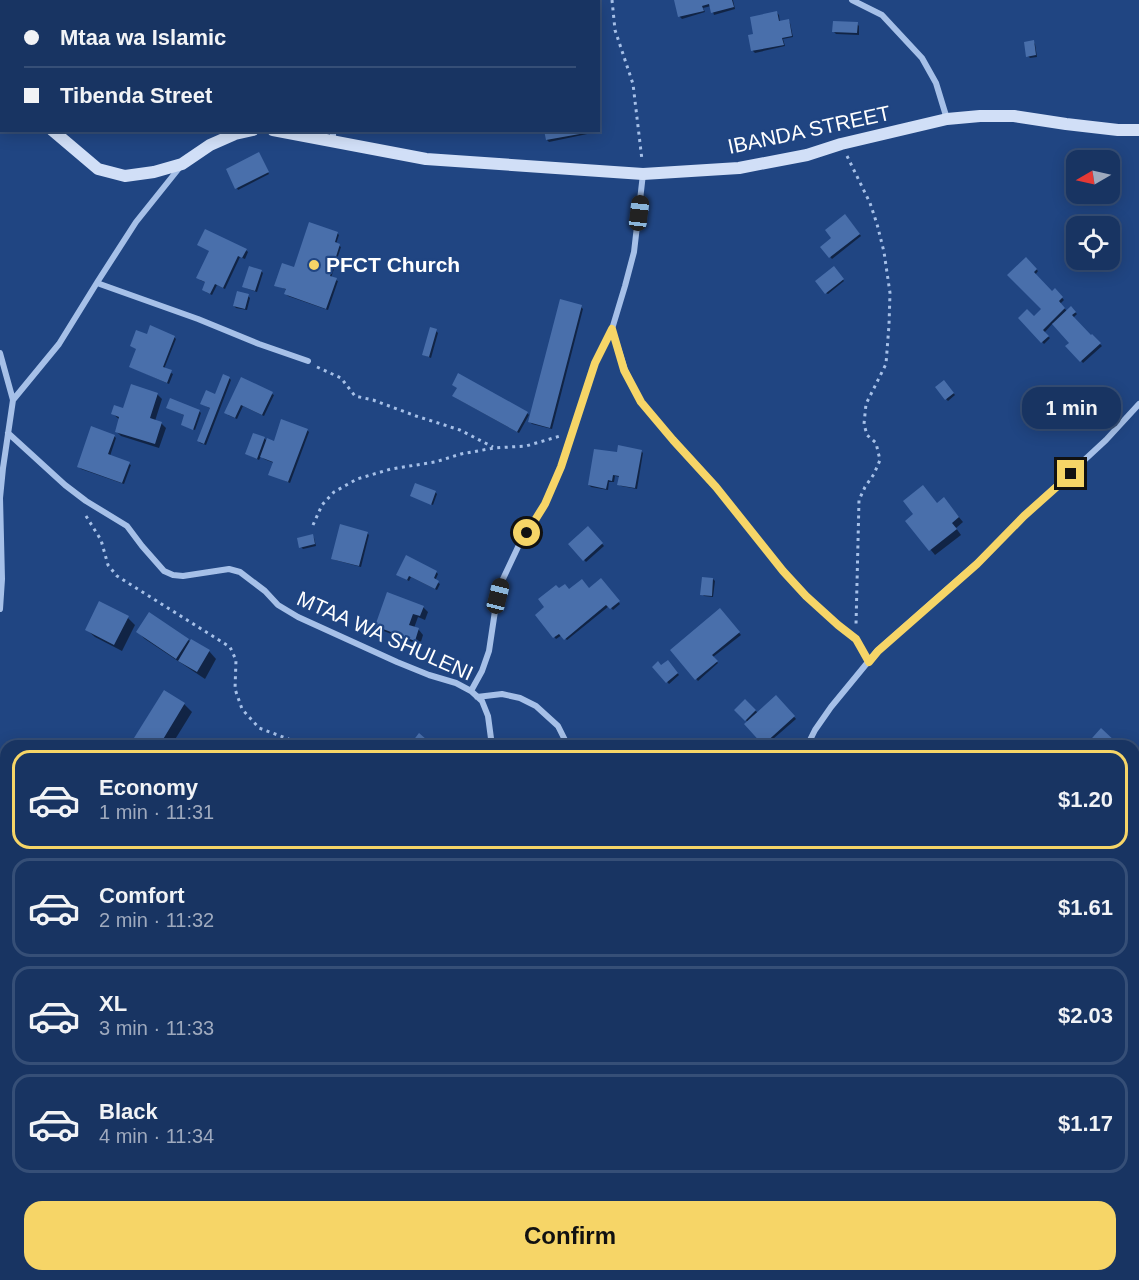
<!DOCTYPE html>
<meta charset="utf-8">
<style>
body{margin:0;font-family:Helvetica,sans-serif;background:#213c68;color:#f1f3f6;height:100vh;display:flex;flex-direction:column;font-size:22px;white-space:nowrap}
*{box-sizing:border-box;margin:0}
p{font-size:20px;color:#9faabe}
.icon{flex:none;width:33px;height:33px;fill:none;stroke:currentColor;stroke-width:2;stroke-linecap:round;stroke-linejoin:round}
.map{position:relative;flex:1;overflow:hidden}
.details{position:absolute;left:0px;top:740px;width:1140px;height:542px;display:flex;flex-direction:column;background:#183462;border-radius:18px 18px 0 0;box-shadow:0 3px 15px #0003,0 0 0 2px #364f77}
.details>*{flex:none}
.guide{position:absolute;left:0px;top:0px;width:600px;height:132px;box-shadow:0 3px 15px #0003,0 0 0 2px #364f77;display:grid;align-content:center;height:132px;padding:0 24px;background:#183462}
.needle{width:39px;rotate:261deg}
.tools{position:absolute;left:1066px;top:150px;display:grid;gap:12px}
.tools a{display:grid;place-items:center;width:54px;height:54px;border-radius:12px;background:#183462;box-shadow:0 3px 15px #0003,0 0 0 2px #364f77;font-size:30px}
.end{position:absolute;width:27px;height:27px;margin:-14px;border:8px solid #f6d567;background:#111;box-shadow:0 0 0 3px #111}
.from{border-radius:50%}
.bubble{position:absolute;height:42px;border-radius:18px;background:#183462;box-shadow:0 3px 15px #0003,0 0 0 2px #364f77;font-size:20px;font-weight:600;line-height:42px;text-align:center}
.car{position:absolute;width:18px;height:36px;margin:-18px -9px;border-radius:8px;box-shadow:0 0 4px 2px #0007;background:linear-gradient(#222 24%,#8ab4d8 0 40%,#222 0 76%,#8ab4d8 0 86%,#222 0)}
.guide b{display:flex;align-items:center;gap:21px;height:57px;font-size:22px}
.guide b+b{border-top:2px solid #364f77}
.guide i{width:15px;height:15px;background:#f1f3f6}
ul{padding:10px 0 0;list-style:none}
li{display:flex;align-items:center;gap:18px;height:99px;margin:0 12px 9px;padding:0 12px;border:3px solid #364f77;border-radius:18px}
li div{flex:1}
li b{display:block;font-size:22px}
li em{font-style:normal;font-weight:600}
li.on{border-color:#f6d567}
li>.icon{width:54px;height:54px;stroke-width:1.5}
.button{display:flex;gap:12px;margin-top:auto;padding:12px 24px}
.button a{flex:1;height:69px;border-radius:18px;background:#f6d567;color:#111;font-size:24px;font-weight:600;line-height:69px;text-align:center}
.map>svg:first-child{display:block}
.shadow{fill:#0007}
.building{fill:#496fab}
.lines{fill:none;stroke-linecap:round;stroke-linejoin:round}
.path{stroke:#a6c0e8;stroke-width:3;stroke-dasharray:3 4.5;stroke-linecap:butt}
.lane{stroke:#a6c0e8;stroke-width:4.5}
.street{stroke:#a6c0e8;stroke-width:6}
.secondary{stroke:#d1dff7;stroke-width:12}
.route{stroke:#f6d567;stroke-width:8}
.poi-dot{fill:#f6d567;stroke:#204582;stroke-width:2}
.labels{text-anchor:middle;stroke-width:4.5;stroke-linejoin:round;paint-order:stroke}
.street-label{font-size:21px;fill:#fff;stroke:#204582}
.poi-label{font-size:21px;font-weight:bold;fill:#fff;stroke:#204582;text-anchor:start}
</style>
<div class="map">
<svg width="1139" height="1280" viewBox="0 0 1139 1280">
<rect width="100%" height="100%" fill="#204582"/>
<!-- shadow -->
<path class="shadow" d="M 326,0 L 363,0 L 363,2 L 326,2 Z
M 675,0 L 733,0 L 735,9 L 714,15 L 711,6 L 703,8 L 705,12 L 682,19 L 680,17 Z
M 777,13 L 779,15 L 780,23 L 788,21 L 790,23 L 793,37 L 783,39 L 785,46 L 755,53 L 753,51 L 750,36 L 755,35 Z
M 857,24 L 859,26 L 859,35 L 836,34 L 834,32 Z
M 1033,42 L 1035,44 L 1037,57 L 1030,58 L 1028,56 Z
M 546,130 L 591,130 L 592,133 L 549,142 L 547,140 Z
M 260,156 L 269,174 L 238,190 L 237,188 Z
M 845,216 L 861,236 L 832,259 L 822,247 L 833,239 Z
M 337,233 L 339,235 L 336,244 L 341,247 L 331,278 L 338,281 L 328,310 L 288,296 L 286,294 L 287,290 L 276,285 Z
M 246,250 L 248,252 L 245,259 L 240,257 L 225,289 L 217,285 L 212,295 L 206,292 L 207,283 L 200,280 Z
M 1026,259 L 1038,271 L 1035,275 L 1052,293 L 1055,290 L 1064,300 L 1060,304 L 1067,311 L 1071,308 L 1077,314 L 1073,318 L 1091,337 L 1092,336 L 1102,346 L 1083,363 L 1068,346 L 1072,343 L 1053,323 L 1044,333 L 1050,338 L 1044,344 L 1020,318 L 1034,318 L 1043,309 Z
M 836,270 L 844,281 L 828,294 L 826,293 Z
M 261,271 L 263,273 L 257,292 L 246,288 L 244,286 Z
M 248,296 L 250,298 L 247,310 L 236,308 L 234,306 Z
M 581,307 L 583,309 L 552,429 L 532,424 L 530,422 Z
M 436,331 L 438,333 L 431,358 L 424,355 Z
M 147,336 L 174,337 L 176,339 L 164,369 L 173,374 L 169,384 L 131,367 L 138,349 L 131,346 Z
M 229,378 L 231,380 L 206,445 L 200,443 L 199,441 L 211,409 L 202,404 L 216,396 Z
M 242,379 L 274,395 L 264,416 L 243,406 L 237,419 L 228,415 Z
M 944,382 L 955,395 L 948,401 L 946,399 Z
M 157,394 L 162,399 L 155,421 L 161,423 L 166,428 L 159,448 L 121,436 L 116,431 L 120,420 L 113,414 Z
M 456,398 L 527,413 L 529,415 L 519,433 Z
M 168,408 L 199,411 L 201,413 L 195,430 L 182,425 L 186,416 Z
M 307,430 L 309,432 L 290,483 L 270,474 L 274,463 L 264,459 L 261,456 L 259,460 L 247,454 L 264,438 L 268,442 L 275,443 Z
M 114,436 L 116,438 L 110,456 L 131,465 L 124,484 L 81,469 L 79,467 Z
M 641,451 L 643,453 L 637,489 L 621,486 L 619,484 L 620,477 L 615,476 L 614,482 L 609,482 L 608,490 L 591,487 L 589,485 L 618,454 Z
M 435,492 L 437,494 L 433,505 L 412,496 Z
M 937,504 L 948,504 L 963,522 L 956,528 L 961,535 L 935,555 L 907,521 Z
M 588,528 L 604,546 L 586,562 L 570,544 Z
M 367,533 L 369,535 L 361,567 L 335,560 L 333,558 Z
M 312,536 L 314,538 L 316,546 L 303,549 L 301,547 Z
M 436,572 L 438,574 L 435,581 L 440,584 L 437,590 L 411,577 L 409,581 L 400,576 Z
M 713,579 L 715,581 L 713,597 L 704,596 L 702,594 Z
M 601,580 L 620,604 L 613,610 L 609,606 L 567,640 L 562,635 L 556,639 L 537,615 L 546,607 L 559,590 L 589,590 Z
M 423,607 L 428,612 L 425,620 L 418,617 L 414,628 L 419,630 L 423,635 L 420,645 L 381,630 L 376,626 Z
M 720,610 L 741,635 L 713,657 L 718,663 L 698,681 L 672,650 Z
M 128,618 L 135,625 L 122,651 L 95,637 L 87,630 Z
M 138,632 L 188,640 L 209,651 L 216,659 L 205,679 L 145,639 Z
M 668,662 L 679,675 L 669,684 L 654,667 L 661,667 Z
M 165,692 L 184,704 L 192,712 L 171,746 L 131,746 Z
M 776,697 L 796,719 L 765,746 L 746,724 L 748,722 L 736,710 L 745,701 L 758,713 Z"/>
<!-- building -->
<path class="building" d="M 674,0 L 732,0 L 734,7 L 711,13 L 709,4 L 702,6 L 704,11 L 678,17 Z
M 777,11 L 779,21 L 789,19 L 792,36 L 782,38 L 784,45 L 751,51 L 748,35 L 753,34 L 750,17 Z
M 833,21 L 858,22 L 857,33 L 832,32 Z
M 1034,40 L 1036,55 L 1026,57 L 1024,42 Z
M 544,130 L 591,130 L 591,132 L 546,140 Z
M 259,152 L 269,172 L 235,189 L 226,169 Z
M 845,214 L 860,234 L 829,258 L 820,247 L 831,238 L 825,230 Z
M 309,222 L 338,232 L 335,242 L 340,244 L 330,276 L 337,278 L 326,309 L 284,294 L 286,289 L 274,286 L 282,263 L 294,267 Z
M 205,229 L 247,249 L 242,258 L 238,256 L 223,288 L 215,284 L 210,294 L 202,290 L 205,282 L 196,278 L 209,251 L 197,245 Z
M 1026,257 L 1037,269 L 1034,272 L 1052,291 L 1055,288 L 1063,297 L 1059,301 L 1065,308 L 1043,330 L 1049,336 L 1041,343 L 1018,318 L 1027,309 L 1034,316 L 1041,309 L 1007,275 Z
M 249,266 L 262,270 L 255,291 L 242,287 Z
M 834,266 L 844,279 L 825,294 L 815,281 Z
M 237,291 L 249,294 L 245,309 L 233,306 Z
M 560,299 L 582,305 L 550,428 L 528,422 Z
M 1071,306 L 1076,312 L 1072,315 L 1091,335 L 1092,334 L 1101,343 L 1080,362 L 1065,346 L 1069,343 L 1052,324 Z
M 150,325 L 175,336 L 163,367 L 172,370 L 167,383 L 129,367 L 136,349 L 130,346 L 136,330 L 147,334 Z
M 430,327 L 437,329 L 429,357 L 422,355 Z
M 458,373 L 528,412 L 517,432 L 452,396 L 457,388 L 452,385 Z
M 223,374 L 230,377 L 204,444 L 197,441 L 210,408 L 200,404 L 206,390 L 215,394 Z
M 241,377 L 273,392 L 262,415 L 241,405 L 235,418 L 224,413 Z
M 944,380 L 954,393 L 945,400 L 935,387 Z
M 131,384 L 158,393 L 150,418 L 162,422 L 155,444 L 115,432 L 119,417 L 111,414 L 114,405 L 123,408 Z
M 170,398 L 200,410 L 193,430 L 181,425 L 184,415 L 166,408 Z
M 281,419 L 308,429 L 288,482 L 268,475 L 273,462 L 260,457 L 267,438 L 274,441 Z
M 91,426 L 115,435 L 108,454 L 130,462 L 122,483 L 77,467 Z
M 253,433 L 265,437 L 257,459 L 245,454 Z
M 618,445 L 642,450 L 635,488 L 617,485 L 619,476 L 613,475 L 612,481 L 608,480 L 606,489 L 588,485 L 594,449 L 617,452 Z
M 415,483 L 436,491 L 431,505 L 410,496 Z
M 923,485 L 937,503 L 944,497 L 959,517 L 952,523 L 957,529 L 929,551 L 905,521 L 913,514 L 903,501 Z
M 340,524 L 368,532 L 359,566 L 331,559 Z
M 588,526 L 603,543 L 583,561 L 568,544 Z
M 313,534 L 315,544 L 299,548 L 297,538 Z
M 406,555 L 437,571 L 434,578 L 439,581 L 435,589 L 409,576 L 407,580 L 396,575 Z
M 702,577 L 713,578 L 712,596 L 700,595 Z
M 601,578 L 620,601 L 610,609 L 606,605 L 564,640 L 559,634 L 553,638 L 535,615 L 544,607 L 538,599 L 556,585 L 559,588 L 565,584 L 569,589 L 582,579 L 589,588 Z
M 387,592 L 424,606 L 420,616 L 413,614 L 409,625 L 419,628 L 415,641 L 375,626 Z
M 99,601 L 129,616 L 114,645 L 85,630 Z
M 720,608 L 740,632 L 712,655 L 718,661 L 695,680 L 670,650 Z
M 149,612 L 189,639 L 176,659 L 136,632 Z
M 191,639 L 210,650 L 197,672 L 178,661 Z
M 668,660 L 678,673 L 666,683 L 652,667 L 658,661 L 661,665 Z
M 164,690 L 185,703 L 159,746 L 129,746 Z
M 776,695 L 795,716 L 763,745 L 744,724 Z
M 745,699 L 756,710 L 745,721 L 734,710 Z
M 1101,728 L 1118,744 L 1116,746 L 1085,746 Z
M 419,733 L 434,746 L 409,746 Z
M 1015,1275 L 1038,1275 L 1038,1280 L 1016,1280 Z"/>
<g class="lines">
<!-- path -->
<path class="path" d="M 612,0 L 615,30 L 633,84 L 642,160
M 847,156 L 870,203 L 877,224 L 884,252 L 890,293 L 889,325 L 886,364 L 866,404 L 864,424 L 867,435 L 876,443 L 880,460 L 874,474 L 865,487 L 859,500 L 856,625
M 317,367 L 341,378 L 355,396 L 373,400 L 416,416 L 460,430 L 493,447
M 86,516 L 101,540 L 108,565 L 117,576 L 230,647 L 236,660 L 235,689 L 242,709 L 259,728 L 307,746
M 313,525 L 322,505 L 334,492 L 357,479 L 391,469 L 435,462 L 461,454 L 494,448 L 526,446 L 560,436
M 0,1013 L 6,1003
M 0,1034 L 6,1041
M 0,1090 L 6,1086
M 0,1256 L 6,1239
M 1133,1275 L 1138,1280"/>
<!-- lane -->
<path class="lane" d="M 1134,854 L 1139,848"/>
<!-- street -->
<path class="street" d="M 271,0 L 272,2
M 852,0 L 882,15 L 922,58 L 936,83 L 947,119
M 332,130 L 333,134 L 333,142
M 97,283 L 198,319 L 259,344 L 308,361
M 612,329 L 625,370 L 641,402 L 673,440 L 716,487 L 783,571 L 806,596 L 838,625 L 856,639 L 869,662
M 0,353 L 13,400 L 3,468 L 0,498 L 2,579 L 0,609
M 13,400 L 59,344 L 98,281 L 136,222 L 180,167
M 8,433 L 65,485 L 86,501 L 127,526 L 142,546 L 164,571 L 173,575 L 183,576 L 229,569 L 240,572 L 265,591 L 278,605 L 298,617 L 397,662 L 429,675 L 456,683 L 471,691 L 482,701 L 488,716 L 492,746
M 471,691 L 482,671 L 489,651 L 495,611 L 502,581 L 518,547 L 545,504 L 561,467 L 595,363 L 612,329 L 625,286 L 634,252 L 643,174
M 477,697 L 502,694 L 520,698 L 536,706 L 558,726 L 568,746
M 807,746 L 815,730 L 831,707 L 877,651 L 977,563 L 1024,516 L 1106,440 L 1139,404
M 1134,1123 L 1139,1123
M 1078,1275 L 1079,1280
M 850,1280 L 858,1275"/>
<!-- secondary -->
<path class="secondary" d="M 0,78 L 2,80
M 52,130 L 98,169 L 125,176 L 154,172 L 182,164 L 210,145 L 235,134 L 253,130
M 273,130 L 426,159 L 643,174 L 739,168 L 807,155 L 841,144 L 947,119 L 980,116 L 1014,116 L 1066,124 L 1118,130 L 1139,130"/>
</g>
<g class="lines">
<!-- route -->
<path class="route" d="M 527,533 L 545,504 L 561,467 L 595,363 L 612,329 L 624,370 L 641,402 L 673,440 L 716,487 L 783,571 L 806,596 L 838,625 L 856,639 L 869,662 L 878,651 L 977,564 L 1024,516 L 1071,474"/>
</g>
<!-- markers -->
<circle class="poi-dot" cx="314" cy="265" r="6"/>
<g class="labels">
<!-- street labels -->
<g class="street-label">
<text transform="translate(809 130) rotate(-12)" y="7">IBANDA STREET</text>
<text transform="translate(385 636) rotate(24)" y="7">MTAA WA SHULENI</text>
</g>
<!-- poi labels -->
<g class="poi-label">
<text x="326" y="272">PFCT Church</text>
</g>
</g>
</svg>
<div class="tools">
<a><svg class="needle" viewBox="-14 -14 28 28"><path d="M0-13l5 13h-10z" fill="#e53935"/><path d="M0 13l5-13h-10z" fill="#9faabe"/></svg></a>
<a><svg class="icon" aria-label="locate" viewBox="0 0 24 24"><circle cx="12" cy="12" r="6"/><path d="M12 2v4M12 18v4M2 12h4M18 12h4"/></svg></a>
</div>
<i class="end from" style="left:527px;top:533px"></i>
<i class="end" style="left:1071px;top:474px"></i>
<div class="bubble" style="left:1022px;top:387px;width:99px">1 min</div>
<i class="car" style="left:639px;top:213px;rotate:7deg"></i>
<i class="car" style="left:498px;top:596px;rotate:14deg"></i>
<div class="guide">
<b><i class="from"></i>Mtaa wa Islamic</b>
<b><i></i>Tibenda Street</b>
</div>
<section class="details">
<ul>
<li class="on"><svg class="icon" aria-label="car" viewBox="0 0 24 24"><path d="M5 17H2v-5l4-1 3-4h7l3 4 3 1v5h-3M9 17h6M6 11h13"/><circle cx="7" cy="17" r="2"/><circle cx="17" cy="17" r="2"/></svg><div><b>Economy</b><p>1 min · 11:31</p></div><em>$1.20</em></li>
<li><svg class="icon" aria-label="car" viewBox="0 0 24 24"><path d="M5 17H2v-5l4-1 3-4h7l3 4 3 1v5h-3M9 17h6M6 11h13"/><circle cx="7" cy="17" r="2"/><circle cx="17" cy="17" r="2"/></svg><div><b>Comfort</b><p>2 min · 11:32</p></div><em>$1.61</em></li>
<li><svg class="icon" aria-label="car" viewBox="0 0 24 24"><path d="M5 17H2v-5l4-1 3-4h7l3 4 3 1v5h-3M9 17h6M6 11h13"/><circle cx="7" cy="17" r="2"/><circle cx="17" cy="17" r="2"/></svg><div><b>XL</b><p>3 min · 11:33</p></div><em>$2.03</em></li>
<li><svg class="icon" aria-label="car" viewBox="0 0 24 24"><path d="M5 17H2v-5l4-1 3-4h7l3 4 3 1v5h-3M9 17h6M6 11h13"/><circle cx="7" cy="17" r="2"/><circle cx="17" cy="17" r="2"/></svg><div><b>Black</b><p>4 min · 11:34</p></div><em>$1.17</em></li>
</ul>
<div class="button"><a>Confirm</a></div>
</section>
</div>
